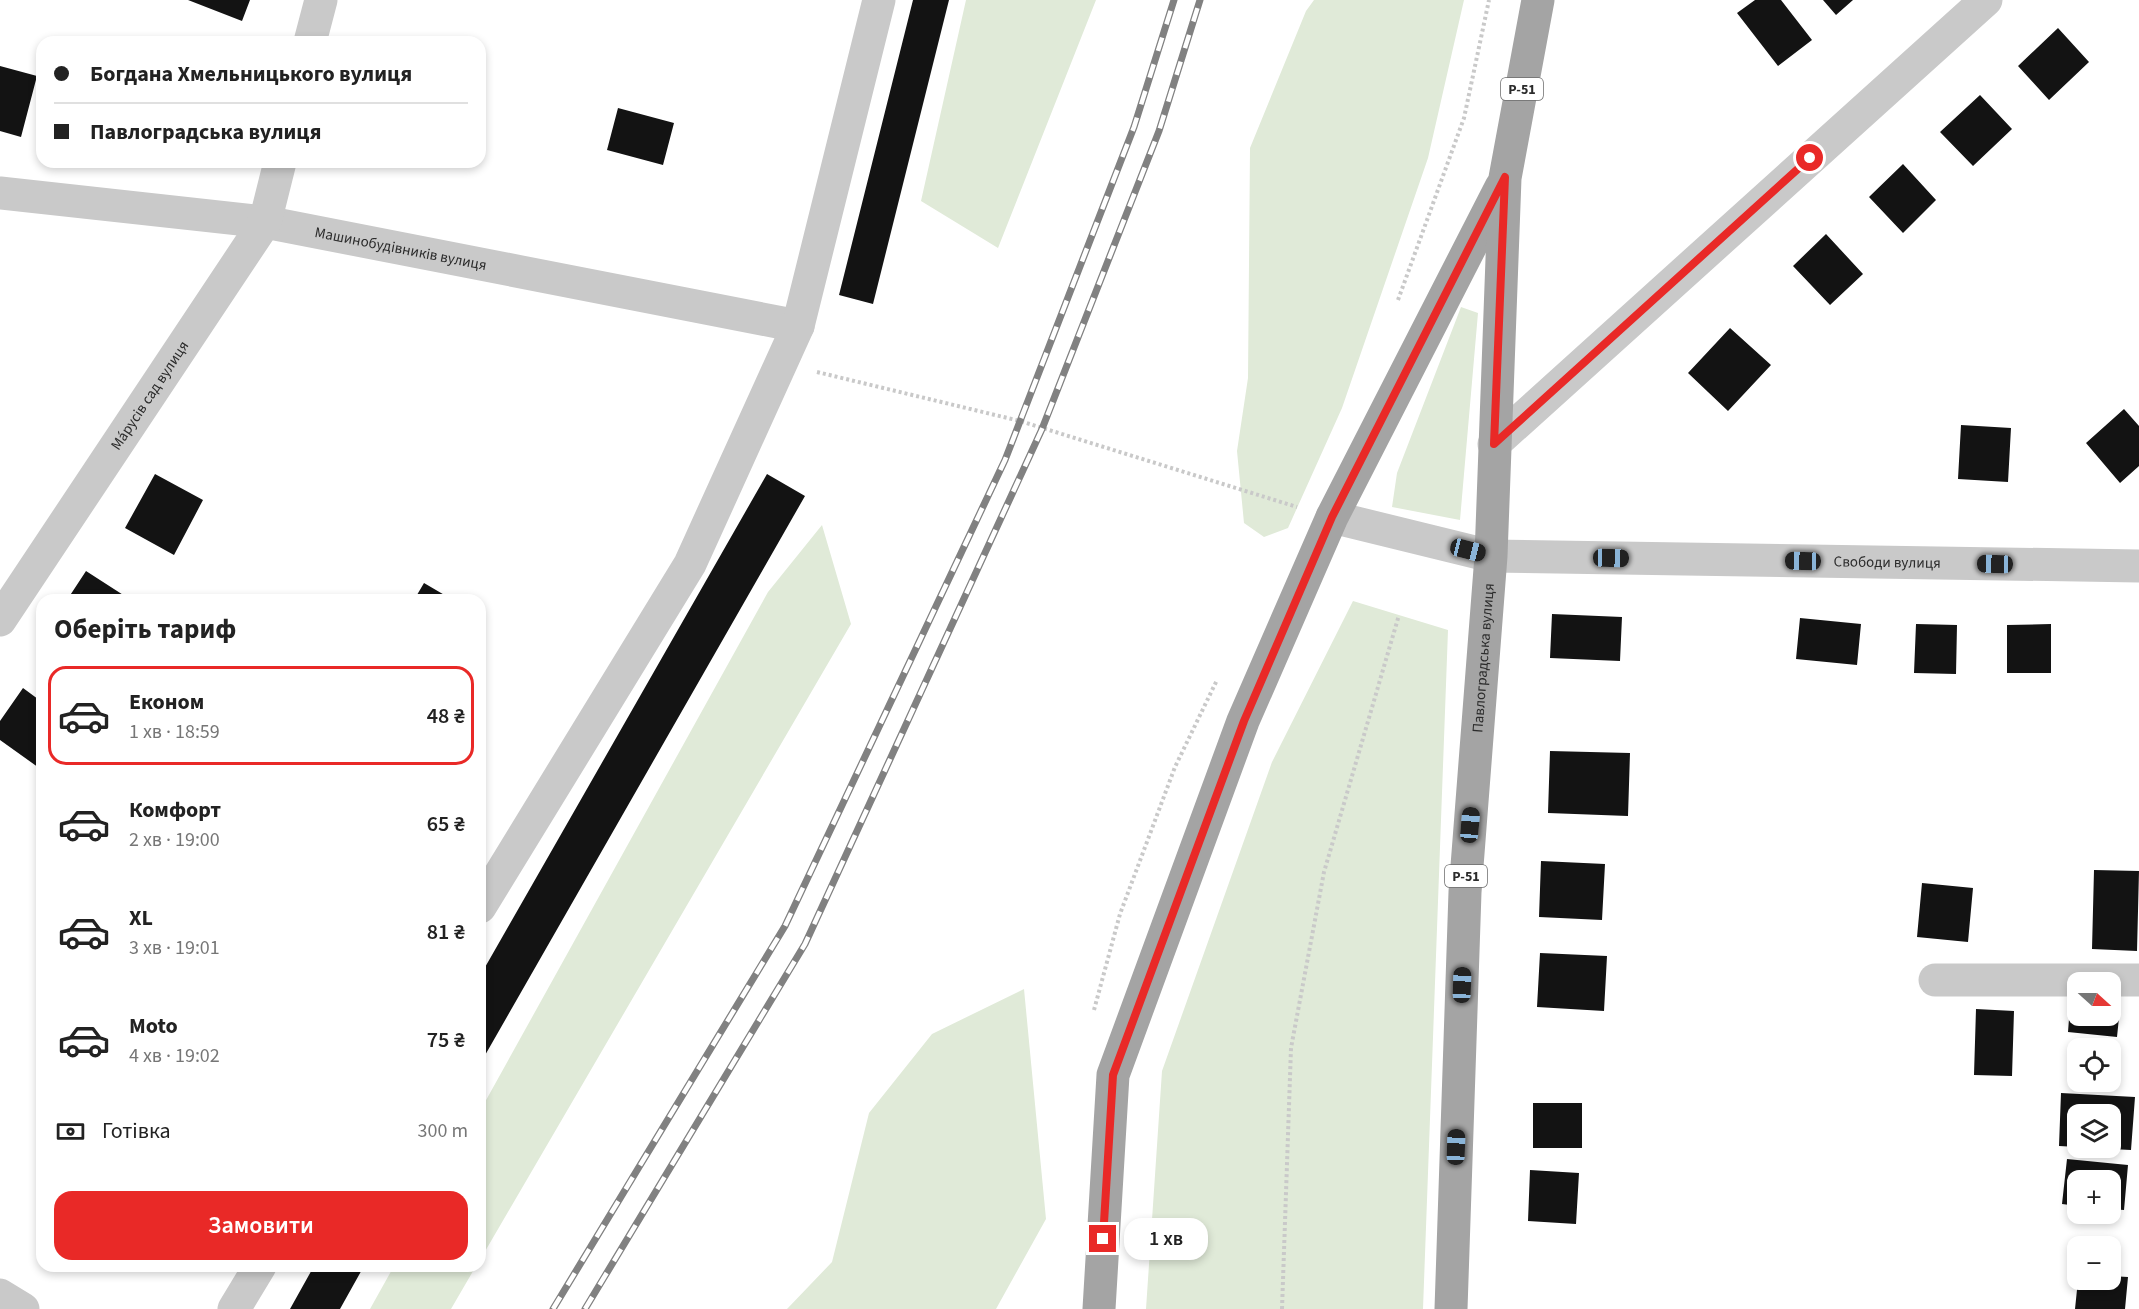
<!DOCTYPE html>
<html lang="uk">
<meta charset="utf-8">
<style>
body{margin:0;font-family:"Source Sans 3",sans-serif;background:#f2f2f2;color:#222;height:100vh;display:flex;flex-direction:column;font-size:22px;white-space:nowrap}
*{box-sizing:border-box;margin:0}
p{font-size:20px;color:#767676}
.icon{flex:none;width:33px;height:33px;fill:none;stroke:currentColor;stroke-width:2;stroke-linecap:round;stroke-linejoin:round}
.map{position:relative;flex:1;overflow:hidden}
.details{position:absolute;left:36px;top:594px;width:450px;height:678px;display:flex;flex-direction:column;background:#fff;border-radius:18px;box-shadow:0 3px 9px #0003}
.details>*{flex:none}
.top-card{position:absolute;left:36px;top:36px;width:450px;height:132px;border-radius:18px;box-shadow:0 3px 9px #0003;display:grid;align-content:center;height:132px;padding:0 18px;background:#fff}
.needle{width:39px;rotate:111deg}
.tools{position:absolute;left:2067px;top:972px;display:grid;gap:12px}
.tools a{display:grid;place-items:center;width:54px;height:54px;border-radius:12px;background:#fff;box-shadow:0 3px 9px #0003;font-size:30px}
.end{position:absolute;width:27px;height:27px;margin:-14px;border:8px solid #e92927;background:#fff;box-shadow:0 0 0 3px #fff}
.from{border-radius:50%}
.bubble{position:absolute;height:42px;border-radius:18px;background:#fff;box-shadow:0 3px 9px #0003;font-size:20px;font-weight:600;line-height:42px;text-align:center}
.car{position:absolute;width:18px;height:36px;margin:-18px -9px;border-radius:8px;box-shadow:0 0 4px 2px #0007;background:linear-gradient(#222 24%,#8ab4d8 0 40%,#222 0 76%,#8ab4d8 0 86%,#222 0)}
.top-card b{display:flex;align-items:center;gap:21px;height:57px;font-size:22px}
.top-card b+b{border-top:2px solid #e0e0e0}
.top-card i{width:15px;height:15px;background:#222}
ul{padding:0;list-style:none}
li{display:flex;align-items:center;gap:18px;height:99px;margin:0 12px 9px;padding:0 6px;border:3px solid transparent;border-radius:18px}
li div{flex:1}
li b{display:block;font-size:22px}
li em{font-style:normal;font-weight:600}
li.selected{border-color:#e92927}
li>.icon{width:54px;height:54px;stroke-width:1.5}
h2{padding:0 18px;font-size:27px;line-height:72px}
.pay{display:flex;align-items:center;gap:15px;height:66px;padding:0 18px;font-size:22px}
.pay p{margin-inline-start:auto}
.primary-button{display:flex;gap:12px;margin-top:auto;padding:12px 18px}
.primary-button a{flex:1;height:69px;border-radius:18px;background:#e92927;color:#fff;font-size:24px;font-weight:600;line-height:69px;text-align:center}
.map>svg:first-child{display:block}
.green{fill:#e0ead8}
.building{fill:#131313}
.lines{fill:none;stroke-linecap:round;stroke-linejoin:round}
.path{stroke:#c9c9c9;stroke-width:4;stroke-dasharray:3 3;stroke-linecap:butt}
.minor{stroke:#c9c9c9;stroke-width:33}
.major{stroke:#a4a4a4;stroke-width:33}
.rail-casing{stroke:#818181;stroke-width:7}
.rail{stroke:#fff;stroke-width:4.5;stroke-dasharray:14;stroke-linecap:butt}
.route{stroke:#e92927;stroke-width:8}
.labels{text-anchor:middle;stroke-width:6;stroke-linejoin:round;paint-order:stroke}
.shield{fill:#fff;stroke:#6b6b6b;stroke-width:1.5}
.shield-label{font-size:14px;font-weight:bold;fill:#2c2c2c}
.street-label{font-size:15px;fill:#2c2c2c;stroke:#fff}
</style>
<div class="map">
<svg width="2139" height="1309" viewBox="0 0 2139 1309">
<rect width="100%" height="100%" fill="#fff"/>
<!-- green -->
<path class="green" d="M 966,0 L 1096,0 L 998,248 L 921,201 Z
M 1314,0 L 1464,0 L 1428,158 L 1342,408 L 1288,528 L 1264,537 L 1244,523 L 1237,451 L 1248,378 L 1250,148 L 1306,11 Z
M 1461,307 L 1478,313 L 1460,520 L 1392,507 L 1397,473 Z
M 822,525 L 851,624 L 480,1260 L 480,1111 L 768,592 Z
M 1353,601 L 1448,630 L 1423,1309 L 1146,1309 L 1162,1071 L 1272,762 Z
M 1024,989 L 1046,1219 L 996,1309 L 787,1309 L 832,1262 L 869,1113 L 932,1034 Z
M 394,1266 L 476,1266 L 451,1309 L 370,1309 Z"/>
<!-- building -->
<path class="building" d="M 188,0 L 250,0 L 242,21 Z
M 913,0 L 949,0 L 873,304 L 839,295 Z
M 1755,0 L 1781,0 L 1812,40 L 1778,66 L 1737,13 Z
M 1823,0 L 1853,0 L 1836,15 Z
M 2058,28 L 2089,62 L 2049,100 L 2018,66 Z
M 0,66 L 37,76 L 21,137 L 0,131 Z
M 1980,95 L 2012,129 L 1973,166 L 1940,132 Z
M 618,108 L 674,123 L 663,165 L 607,150 Z
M 1903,164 L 1936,200 L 1903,233 L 1869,197 Z
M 1826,234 L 1863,274 L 1830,305 L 1793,266 Z
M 1730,328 L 1771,365 L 1728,411 L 1688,373 Z
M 2124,409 L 2139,426 L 2139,466 L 2120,483 L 2086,443 Z
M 1961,425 L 2011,428 L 2008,482 L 1958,479 Z
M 155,474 L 203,500 L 174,555 L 125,528 Z
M 767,474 L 805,496 L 480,1064 L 480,976 Z
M 86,571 L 131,600 L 67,600 Z
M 424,583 L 453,600 L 414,600 Z
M 1552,614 L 1622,617 L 1620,661 L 1550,658 Z
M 1800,618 L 1861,624 L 1857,665 L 1796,659 Z
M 1916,624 L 1957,625 L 1956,674 L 1914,673 Z
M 2051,624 L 2051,673 L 2007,673 L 2007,625 Z
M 23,688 L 42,702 L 42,770 L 0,740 L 0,721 Z
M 1550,751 L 1630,753 L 1628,816 L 1548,813 Z
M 1541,861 L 1605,864 L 1602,920 L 1539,917 Z
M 2094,870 L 2139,871 L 2137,951 L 2092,949 Z
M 1922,883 L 1973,888 L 1968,942 L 1917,937 Z
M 1540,953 L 1607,956 L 1604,1011 L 1537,1007 Z
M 2071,993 L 2078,994 L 2078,1016 L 2110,1016 L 2110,997 L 2121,998 L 2117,1037 L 2068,1032 Z
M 1976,1009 L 2014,1011 L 2012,1076 L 1974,1075 Z
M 2061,1093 L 2135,1097 L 2131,1150 L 2110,1149 L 2110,1114 L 2078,1114 L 2078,1147 L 2059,1146 Z
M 1533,1103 L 1582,1103 L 1582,1148 L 1533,1148 Z
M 2067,1159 L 2128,1165 L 2124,1210 L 2110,1209 L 2110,1180 L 2078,1180 L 2078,1206 L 2062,1204 Z
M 1530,1170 L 1579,1173 L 1576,1224 L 1528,1221 Z
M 314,1266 L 364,1266 L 340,1309 L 290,1309 Z
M 2110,1276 L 2128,1277 L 2125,1309 L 2075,1309 L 2078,1280 L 2110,1280 Z"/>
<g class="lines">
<!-- path -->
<path class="path" d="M 1398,300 L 1464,118 L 1489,0
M 817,372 L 1020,421 L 1297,507
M 1094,1010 L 1120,914 L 1175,767 L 1217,680
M 1282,1309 L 1291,1048 L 1324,872 L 1399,615"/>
<!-- minor -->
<g class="minor">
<path d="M 310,42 L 321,0"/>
<path id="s1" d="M 0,193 L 265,222 L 798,326"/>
<path d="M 1494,444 L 1986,0"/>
<path id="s2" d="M 1332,517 L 1491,556 L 2139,566"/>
<path id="s3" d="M 0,620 L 265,222 L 280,162"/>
<path d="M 480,907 L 690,564 L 798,326 L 879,0"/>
<path d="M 1935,980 L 2139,980"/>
<path d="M 0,1295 L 23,1309"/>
<path d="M 234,1309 L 260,1266"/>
</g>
<!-- major -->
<g class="major">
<path d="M 1099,1309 L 1113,1075 L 1243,721 L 1332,517 L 1501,187"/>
<path id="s4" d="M 1451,1309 L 1465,892 L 1491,556 L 1505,178 L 1538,0"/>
</g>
<!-- rail casing -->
<g class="rail-casing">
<path id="rail" d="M 553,1309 L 785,926 L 1005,460 L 1134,127 L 1174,0
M 585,1309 L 805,944 L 1042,429 L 1159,131 L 1200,0"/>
</g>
<!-- rail -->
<use href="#rail" class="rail"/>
</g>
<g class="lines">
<!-- route -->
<path class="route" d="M 1103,1239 L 1113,1075 L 1244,721 L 1332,517 L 1505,177 L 1494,444 L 1810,158"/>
</g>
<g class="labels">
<!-- shield labels -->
<g class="shield">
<rect x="1501" y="78" width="42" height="22" rx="4.5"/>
<rect x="1445" y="865" width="42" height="22" rx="4.5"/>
</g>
<g class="shield-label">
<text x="1522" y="94">Р-51</text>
<text x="1466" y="881">Р-51</text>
</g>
<!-- street labels -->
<g class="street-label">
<text dy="5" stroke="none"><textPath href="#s1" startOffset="405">Машинобудівників вулиця</textPath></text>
<text dy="5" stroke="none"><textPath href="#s3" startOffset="270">Мáрусів сад вулиця</textPath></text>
<text dy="5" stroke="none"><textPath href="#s2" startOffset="560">Свободи вулиця</textPath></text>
<text dy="5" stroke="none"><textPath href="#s4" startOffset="652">Павлоградська вулиця</textPath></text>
</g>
</g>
</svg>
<div class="tools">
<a><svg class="needle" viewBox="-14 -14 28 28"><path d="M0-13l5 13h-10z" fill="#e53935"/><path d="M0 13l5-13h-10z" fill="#767676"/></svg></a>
<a><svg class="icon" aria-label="locate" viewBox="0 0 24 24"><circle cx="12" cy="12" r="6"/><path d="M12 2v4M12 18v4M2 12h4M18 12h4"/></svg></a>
<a><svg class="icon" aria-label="layers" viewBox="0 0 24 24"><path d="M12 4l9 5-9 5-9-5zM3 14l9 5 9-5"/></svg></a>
<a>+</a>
<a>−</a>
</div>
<i class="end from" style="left:1810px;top:158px"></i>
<i class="end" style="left:1103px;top:1239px"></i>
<div class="bubble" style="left:1124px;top:1218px;width:84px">1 хв</div>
<i class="car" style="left:1468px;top:550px;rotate:104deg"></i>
<i class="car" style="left:1611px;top:558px;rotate:91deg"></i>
<i class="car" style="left:1803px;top:561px;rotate:271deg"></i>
<i class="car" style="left:1995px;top:564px;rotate:271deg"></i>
<i class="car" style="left:1470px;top:825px;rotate:5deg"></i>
<i class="car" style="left:1462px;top:985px;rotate:2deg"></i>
<i class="car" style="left:1456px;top:1147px;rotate:2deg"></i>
<div class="top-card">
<b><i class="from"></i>Богдана Хмельницького вулиця</b>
<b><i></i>Павлоградська вулиця</b>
</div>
<section class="details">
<h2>Оберіть тариф</h2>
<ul>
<li class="selected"><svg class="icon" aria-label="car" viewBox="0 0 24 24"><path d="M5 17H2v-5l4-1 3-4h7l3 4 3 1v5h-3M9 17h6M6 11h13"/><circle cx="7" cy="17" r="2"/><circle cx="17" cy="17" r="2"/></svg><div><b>Економ</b><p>1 хв · 18:59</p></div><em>48 ₴</em></li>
<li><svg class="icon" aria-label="car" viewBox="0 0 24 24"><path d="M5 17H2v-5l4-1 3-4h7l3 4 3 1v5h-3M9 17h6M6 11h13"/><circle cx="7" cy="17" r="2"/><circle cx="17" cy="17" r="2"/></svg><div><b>Комфорт</b><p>2 хв · 19:00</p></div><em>65 ₴</em></li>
<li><svg class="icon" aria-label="car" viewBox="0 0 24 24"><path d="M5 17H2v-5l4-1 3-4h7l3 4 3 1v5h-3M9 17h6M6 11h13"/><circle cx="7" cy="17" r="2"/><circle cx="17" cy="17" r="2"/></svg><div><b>XL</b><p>3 хв · 19:01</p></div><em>81 ₴</em></li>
<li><svg class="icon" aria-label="car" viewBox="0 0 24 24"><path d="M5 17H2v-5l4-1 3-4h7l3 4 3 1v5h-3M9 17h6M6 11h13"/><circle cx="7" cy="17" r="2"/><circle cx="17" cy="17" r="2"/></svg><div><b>Moto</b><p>4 хв · 19:02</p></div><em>75 ₴</em></li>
</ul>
<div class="pay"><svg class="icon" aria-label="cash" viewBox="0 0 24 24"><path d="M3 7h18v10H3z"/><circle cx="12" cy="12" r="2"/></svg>Готівка<p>300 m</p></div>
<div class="primary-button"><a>Замовити</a></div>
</section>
</div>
